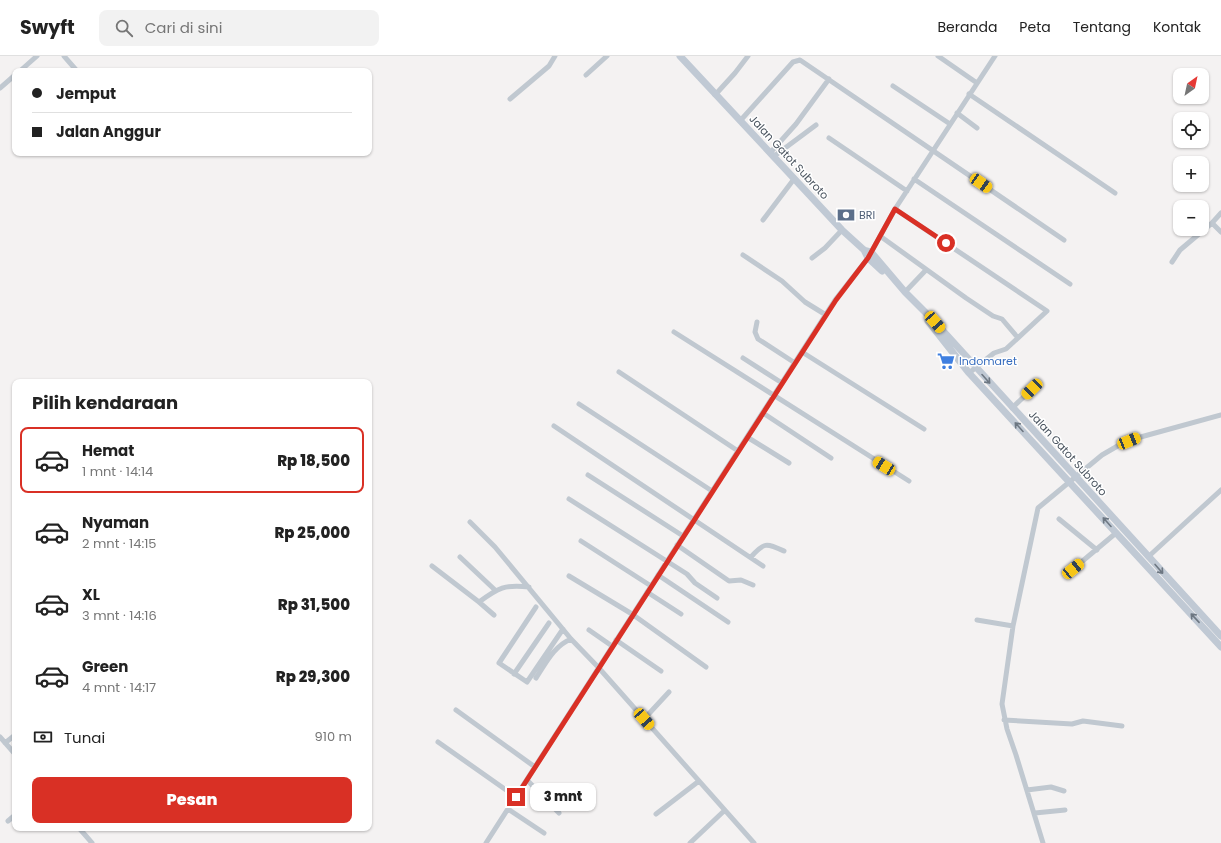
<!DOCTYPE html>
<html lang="id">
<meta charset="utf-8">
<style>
body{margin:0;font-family:Poppins,sans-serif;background:#f2f2f2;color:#222;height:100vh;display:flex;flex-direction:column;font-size:15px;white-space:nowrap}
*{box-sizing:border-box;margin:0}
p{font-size:13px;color:#767676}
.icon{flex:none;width:22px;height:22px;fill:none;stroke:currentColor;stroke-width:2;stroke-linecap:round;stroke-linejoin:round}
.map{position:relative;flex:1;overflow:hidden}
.panel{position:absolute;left:12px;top:323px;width:360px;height:452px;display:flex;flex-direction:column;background:#fff;border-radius:8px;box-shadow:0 1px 3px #0004}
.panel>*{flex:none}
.guide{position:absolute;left:12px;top:12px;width:360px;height:88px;border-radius:8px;box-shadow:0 1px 3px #0004;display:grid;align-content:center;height:88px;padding:0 20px;background:#fff}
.needle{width:26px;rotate:33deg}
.controls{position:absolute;left:1173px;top:12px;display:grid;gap:8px}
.controls a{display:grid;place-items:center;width:36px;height:36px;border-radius:8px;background:#fff;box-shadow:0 1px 3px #0004;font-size:20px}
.end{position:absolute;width:18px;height:18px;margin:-9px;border:5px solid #d93025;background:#fff;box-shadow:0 0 0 2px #fff}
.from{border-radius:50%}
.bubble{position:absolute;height:28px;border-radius:8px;background:#fff;box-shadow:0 1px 3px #0004;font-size:13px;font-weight:800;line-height:28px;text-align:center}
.car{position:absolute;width:12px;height:24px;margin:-12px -6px;border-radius:5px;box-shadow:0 0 3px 1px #0007;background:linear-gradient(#f5c518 24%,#345 0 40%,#f5c518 0 76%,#345 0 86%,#f5c518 0)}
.guide b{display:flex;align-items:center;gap:14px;height:38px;font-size:15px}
.guide b+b{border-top:1px solid #e0e0e0}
.guide i{width:10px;height:10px;background:#222}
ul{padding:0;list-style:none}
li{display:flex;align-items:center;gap:12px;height:66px;margin:0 8px 6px;padding:0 12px;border:2px solid transparent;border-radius:8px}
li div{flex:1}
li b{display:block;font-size:15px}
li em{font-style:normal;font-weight:800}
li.selected{border-color:#d93025}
li>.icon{width:36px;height:36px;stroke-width:1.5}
h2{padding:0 20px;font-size:18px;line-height:48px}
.pay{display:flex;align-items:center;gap:10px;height:44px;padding:0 20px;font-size:15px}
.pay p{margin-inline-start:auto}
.cta{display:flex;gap:8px;margin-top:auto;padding:8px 20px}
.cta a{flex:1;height:46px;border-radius:8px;background:#d93025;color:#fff;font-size:16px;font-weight:800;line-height:46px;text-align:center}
header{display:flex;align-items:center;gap:24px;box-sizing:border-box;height:56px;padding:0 20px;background:#fff;border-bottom:1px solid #e0e0e0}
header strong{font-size:19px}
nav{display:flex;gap:22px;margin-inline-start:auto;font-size:14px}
.search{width:280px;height:36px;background:#f2f2f2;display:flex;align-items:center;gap:10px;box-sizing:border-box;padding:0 14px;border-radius:8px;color:#767676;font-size:15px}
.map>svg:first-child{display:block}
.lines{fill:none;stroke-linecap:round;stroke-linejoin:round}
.street{stroke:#c0c8d0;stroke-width:5}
.secondary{stroke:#c0c9d4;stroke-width:7}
.oneway{stroke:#6d7782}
.route{stroke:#d93025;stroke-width:5}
.labels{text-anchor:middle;stroke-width:3;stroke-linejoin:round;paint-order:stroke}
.street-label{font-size:11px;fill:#4a545f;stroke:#fff}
.service-label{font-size:11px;fill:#4e5e75;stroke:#fff;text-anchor:start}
.shop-label{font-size:11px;fill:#366cbe;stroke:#fff;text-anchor:start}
</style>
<header>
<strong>Swyft</strong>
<div class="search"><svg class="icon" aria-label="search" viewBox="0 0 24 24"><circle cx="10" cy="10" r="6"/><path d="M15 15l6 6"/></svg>Cari di sini</div>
<nav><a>Beranda</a><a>Peta</a><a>Tentang</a><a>Kontak</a></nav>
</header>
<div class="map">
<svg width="1221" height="787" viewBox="0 0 1221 787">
<rect width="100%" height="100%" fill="#f4f2f2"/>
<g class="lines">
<!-- street -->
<path class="street" d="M 64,0 L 77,15
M 938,0 L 977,27
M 20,15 L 37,0
M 586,19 L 607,0
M 893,30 L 950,68
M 0,32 L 15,19
M 969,38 L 1115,137
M 715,39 L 735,17 L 748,0
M 510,43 L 549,10 L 555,0
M 957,57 L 977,72
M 740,65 L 793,6 L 800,4 L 1064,184
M 829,82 L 907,135
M 770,97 L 796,68 L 829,23
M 773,101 L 816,69
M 914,123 L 1070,228
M 895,153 L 1047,255 L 1006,293 L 994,297 L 969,317
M 763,164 L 794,123
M 1212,167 L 1221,157
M 880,180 L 966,242 L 993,260 L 1002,263 L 1018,282
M 743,199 L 782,225 L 805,246 L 826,259
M 812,202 L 825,192 L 842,174
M 1172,206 L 1180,194 L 1212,167 L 1221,176
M 905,236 L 926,214
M 757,266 L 755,276 L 758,283 L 795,307
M 674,276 L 909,425
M 802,296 L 924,373
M 743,302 L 782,327
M 619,316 L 738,395
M 579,348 L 712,435
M 1012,352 L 1032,333
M 763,357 L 831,402
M 554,370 L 763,510
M 747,381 L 789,407
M 588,419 L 683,480
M 569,443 L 687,518 L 695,527 L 717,542
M 1059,463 L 1097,494
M 470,466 L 495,491 L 571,583 L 598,611 L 754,787
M 581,485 L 651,530
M 677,489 L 729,525 L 741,524 L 753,529
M 460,501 L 495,534
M 751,501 C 764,486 766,487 784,495
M 1148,501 L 1221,434
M 432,510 L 479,546 L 494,559
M 1073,513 L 1116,477
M 658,519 L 728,566
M 569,520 L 632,558 L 706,611
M 647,536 L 681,558
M 479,546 C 498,532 505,528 529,531
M 536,551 L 499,607 L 527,626 L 563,573
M 977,564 L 1013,570
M 589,574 L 612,590
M 616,584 L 661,615
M 514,618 L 549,567
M 536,622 C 546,607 554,590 571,583
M 456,654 L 535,711
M 644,663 L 669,636
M 1004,664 L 1072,668 L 1083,665 L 1122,670
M 0,681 L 15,698
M 438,686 L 516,741
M 5,687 L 15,679
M 527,724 L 559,757
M 1027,734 L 1051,731 L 1064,735
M 508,753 L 544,777
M 1035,757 L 1065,754
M 656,758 L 699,725
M 8,765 L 15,759
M 79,772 L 92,787
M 486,787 L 835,244 L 868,202 L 895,153 L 995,0
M 690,787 L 724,755
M 1043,787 L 1016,699 L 1007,673 L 1002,648 L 1013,570 L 1038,452 L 1102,399 L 1121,388 L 1137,382 L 1221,359"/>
<!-- secondary -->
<path class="secondary" d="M 680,0 L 842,174 L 864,194 L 871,196 L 905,236 L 935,266 L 1221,580
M 864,194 L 868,202 L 882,215
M 928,265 L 969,317 L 1221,591"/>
</g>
<!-- one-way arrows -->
<defs><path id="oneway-shaft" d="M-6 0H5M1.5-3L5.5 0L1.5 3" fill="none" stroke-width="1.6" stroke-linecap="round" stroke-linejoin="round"/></defs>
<g class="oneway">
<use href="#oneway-shaft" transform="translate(986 323) rotate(48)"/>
<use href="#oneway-shaft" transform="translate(1019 371) rotate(-132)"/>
<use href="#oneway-shaft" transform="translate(1107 466) rotate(-132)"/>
<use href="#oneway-shaft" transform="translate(1159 513) rotate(49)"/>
<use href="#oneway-shaft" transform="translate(1195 562) rotate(-133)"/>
</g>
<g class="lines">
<!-- route -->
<path class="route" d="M 516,741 L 836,244 L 868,202 L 895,153 L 946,187"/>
</g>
<!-- icons -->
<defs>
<g id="bank-bare" transform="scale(1.38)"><path d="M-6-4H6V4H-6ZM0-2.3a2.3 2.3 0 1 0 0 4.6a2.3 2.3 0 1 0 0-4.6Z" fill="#5c6f8a" stroke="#fff" stroke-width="2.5" paint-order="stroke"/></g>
<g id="supermarket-bare" transform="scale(1.38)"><path d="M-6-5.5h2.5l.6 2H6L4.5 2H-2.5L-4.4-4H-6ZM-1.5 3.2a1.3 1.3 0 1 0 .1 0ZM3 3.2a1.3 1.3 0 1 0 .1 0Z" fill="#3f7fe0" stroke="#fff" stroke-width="2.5" paint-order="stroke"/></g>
</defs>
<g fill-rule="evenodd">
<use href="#bank-bare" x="846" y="159"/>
<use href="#supermarket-bare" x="946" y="305"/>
</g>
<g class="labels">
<!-- street labels -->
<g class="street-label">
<text transform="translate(789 101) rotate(47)" y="4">Jalan Gatot Subroto</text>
<text transform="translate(1068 397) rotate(48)" y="4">Jalan Gatot Subroto</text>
</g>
<!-- service labels -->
<g class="service-label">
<text x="859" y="163">BRI</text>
</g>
<!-- shop labels -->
<g class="shop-label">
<text x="959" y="309">Indomaret</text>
</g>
</g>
</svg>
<div class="controls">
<a><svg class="needle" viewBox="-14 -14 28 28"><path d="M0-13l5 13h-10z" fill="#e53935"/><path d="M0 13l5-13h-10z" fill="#767676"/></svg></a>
<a><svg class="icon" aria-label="locate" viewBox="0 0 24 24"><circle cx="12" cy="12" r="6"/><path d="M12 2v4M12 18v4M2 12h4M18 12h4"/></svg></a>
<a>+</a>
<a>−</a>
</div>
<i class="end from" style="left:946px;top:187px"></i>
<i class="end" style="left:516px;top:741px"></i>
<div class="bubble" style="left:530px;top:727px;width:66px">3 mnt</div>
<i class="car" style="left:981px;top:127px;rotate:124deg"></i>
<i class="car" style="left:935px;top:266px;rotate:139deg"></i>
<i class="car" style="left:1032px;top:333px;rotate:226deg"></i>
<i class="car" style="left:1129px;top:385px;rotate:68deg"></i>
<i class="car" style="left:884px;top:410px;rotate:302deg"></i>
<i class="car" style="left:1073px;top:513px;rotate:51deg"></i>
<i class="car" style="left:644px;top:663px;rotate:139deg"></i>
<div class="guide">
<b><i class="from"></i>Jemput</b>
<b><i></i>Jalan Anggur</b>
</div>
<section class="panel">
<h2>Pilih kendaraan</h2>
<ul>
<li class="selected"><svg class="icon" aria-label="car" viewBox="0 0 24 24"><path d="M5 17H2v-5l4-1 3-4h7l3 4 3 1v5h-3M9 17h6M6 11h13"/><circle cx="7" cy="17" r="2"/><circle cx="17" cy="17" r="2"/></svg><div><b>Hemat</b><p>1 mnt · 14:14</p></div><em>Rp 18,500</em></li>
<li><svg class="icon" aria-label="car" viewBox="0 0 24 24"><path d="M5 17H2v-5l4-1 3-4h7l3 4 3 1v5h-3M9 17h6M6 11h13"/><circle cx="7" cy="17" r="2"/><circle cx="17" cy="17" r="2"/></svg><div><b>Nyaman</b><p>2 mnt · 14:15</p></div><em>Rp 25,000</em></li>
<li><svg class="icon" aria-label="car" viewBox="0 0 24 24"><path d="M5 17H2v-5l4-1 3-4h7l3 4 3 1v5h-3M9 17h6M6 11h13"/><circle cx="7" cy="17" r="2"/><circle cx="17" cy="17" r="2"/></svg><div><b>XL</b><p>3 mnt · 14:16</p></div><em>Rp 31,500</em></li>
<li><svg class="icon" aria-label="car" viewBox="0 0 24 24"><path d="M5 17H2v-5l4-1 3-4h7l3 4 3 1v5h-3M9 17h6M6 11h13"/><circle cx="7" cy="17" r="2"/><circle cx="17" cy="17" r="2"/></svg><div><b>Green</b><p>4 mnt · 14:17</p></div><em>Rp 29,300</em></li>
</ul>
<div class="pay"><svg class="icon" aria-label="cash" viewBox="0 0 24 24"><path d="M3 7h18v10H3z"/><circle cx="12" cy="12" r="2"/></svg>Tunai<p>910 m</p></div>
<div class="cta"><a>Pesan</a></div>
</section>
</div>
